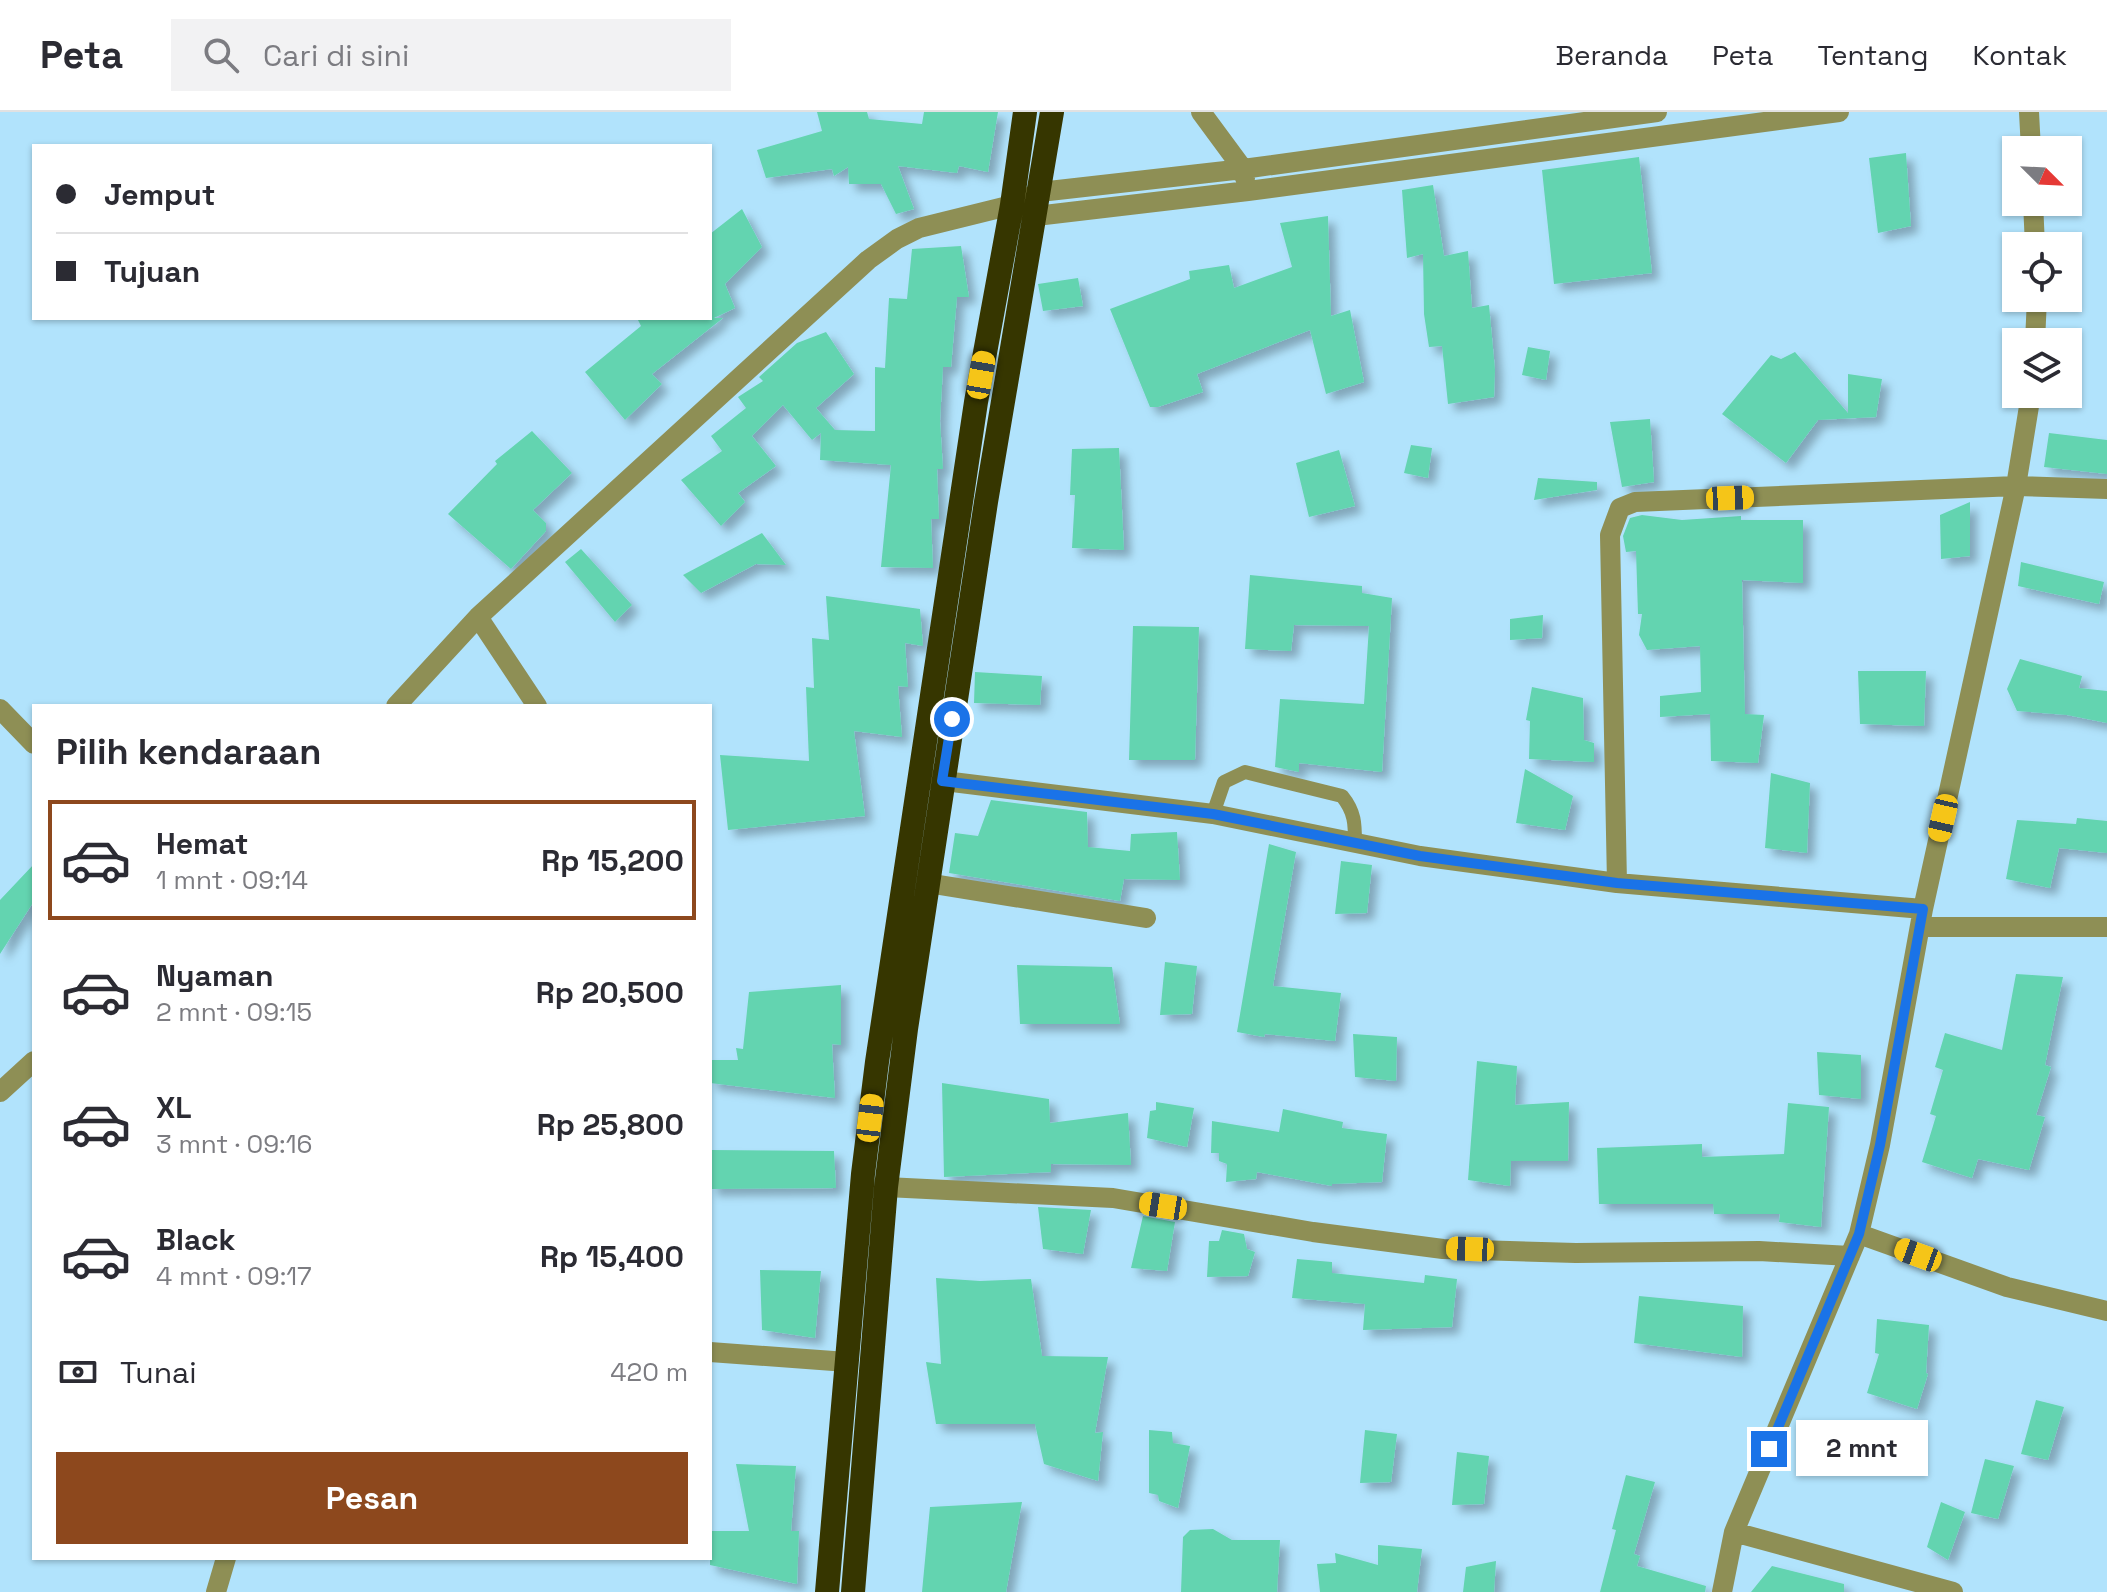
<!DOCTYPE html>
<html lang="id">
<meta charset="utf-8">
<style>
body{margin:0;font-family:"Space Grotesk",sans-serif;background:#f2f2f3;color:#2b2b33;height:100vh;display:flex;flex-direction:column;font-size:30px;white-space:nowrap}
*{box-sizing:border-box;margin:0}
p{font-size:26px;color:#7c7c81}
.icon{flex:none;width:44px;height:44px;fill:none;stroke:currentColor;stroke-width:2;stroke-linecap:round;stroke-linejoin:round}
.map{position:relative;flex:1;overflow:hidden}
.sheet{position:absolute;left:32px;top:592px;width:680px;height:856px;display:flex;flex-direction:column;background:#fff;border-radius:0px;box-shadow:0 2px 6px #0004}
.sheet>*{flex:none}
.banner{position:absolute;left:32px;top:32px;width:680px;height:176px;border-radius:0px;box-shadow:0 2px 6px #0004;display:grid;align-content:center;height:176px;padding:0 24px;background:#fff}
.needle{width:52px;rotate:114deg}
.controls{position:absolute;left:2002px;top:24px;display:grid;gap:16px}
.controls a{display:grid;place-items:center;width:80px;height:80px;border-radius:0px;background:#fff;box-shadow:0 2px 6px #0004;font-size:40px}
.end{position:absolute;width:36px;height:36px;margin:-18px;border:10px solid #1a73e8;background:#fff;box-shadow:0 0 0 4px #fff}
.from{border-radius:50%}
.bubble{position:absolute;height:56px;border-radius:0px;background:#fff;box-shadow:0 2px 6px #0004;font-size:26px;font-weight:700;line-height:56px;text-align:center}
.car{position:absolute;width:24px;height:48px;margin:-24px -12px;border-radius:10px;box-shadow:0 0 6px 2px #0007;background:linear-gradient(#f5c518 24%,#345 0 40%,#f5c518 0 76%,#345 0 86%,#f5c518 0)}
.banner b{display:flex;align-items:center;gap:28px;height:76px;font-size:30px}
.banner b+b{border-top:2px solid #e1e1e2}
.banner i{width:20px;height:20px;background:#2b2b33}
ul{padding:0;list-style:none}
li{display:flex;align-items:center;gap:24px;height:120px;margin:0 16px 12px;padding:0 8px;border:4px solid transparent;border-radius:0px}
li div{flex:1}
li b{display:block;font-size:30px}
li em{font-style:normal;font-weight:700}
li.selected{border-color:#8d481d}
li>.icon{width:72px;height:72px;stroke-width:1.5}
h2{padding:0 24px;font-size:36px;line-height:96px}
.pay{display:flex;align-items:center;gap:20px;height:88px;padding:0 24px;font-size:30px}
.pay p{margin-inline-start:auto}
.button{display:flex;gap:16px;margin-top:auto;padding:16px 24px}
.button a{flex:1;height:92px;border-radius:0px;background:#8d481d;color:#fff;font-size:32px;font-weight:700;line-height:92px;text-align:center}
header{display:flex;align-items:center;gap:48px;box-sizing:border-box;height:112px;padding:0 40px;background:#fff;border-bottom:2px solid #e1e1e2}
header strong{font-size:38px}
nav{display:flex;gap:44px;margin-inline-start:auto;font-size:28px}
.search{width:560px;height:72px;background:#f2f2f3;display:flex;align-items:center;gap:20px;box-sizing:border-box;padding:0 28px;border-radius:0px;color:#7c7c81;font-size:30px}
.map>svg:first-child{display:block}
.building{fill:#63d4b0;filter:url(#shadow)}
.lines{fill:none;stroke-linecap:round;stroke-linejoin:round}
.lane{stroke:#8e8f55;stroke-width:14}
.street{stroke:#8e8f55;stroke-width:20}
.highway{stroke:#363600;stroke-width:24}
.route{stroke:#1a73e8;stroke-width:10}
</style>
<header>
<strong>Peta</strong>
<div class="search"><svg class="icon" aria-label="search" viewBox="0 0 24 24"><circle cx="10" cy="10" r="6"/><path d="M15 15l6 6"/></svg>Cari di sini</div>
<nav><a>Beranda</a><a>Peta</a><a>Tentang</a><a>Kontak</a></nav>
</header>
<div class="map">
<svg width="2107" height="1480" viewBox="0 0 2107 1480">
<defs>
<filter id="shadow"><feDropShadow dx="7" dy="7" stdDeviation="4" flood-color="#0004"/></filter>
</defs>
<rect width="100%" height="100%" fill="#b1e3fc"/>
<!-- building -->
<path class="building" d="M 817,0 L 867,0 L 869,7 L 922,12 L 924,0 L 998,0 L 988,60 L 959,54 L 957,61 L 898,54 L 914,97 L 896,102 L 881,72 L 849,72 L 848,55 L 834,64 L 832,57 L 766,66 L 757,38 L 822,19 Z
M 1906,41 L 1911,114 L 1878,121 L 1869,46 Z
M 1639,45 L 1652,161 L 1554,172 L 1542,58 Z
M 1433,73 L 1444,144 L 1468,139 L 1472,196 L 1489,193 L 1495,258 L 1494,285 L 1448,292 L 1442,234 L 1429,235 L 1424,202 L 1423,142 L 1407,146 L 1402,78 Z
M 742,97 L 762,135 L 725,172 L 735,196 L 714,206 L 723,206 L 652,262 L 662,272 L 625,308 L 585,260 L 641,214 L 637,206 L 710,206 L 710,122 Z
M 1328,104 L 1331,204 L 1350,198 L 1364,270 L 1326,282 L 1310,218 L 1197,262 L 1203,280 L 1158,295 L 1150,295 L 1110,197 L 1190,167 L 1189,159 L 1229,153 L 1234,176 L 1292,155 L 1280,111 Z
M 961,134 L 969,185 L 957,185 L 951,255 L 943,255 L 940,309 L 943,357 L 937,357 L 939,407 L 931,407 L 933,456 L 881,455 L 891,353 L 820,348 L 821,321 L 812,328 L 783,293 L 752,324 L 776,354 L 738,381 L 745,390 L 721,414 L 681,368 L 722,339 L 711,324 L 746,296 L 738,285 L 763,269 L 759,265 L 797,231 L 826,220 L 854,262 L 816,296 L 835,318 L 875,319 L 875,255 L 885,256 L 889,186 L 907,187 L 912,137 Z
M 1078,166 L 1083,194 L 1043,199 L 1038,172 Z
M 1528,235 L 1550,239 L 1546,268 L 1522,263 Z
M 1795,240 L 1848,301 L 1848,262 L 1882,267 L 1876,305 L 1818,308 L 1786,351 L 1722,302 L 1771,243 L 1781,247 Z
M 1650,307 L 1654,370 L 1622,375 L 1610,310 Z
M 532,319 L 572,361 L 533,398 L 546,411 L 546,419 L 511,457 L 448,402 L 497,352 L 495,349 Z
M 2049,321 L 2107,328 L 2107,362 L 2044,355 Z
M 1411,333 L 1432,336 L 1428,366 L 1404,361 Z
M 1119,336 L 1124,438 L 1072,436 L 1075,383 L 1070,383 L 1072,337 Z
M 1339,338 L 1355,394 L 1309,405 L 1296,351 Z
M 1538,366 L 1597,370 L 1597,378 L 1534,388 Z
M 1970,390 L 1970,444 L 1941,447 L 1940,403 Z
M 1642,403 L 1682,408 L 1741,404 L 1741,408 L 1803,408 L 1803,471 L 1742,468 L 1745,602 L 1764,603 L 1758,651 L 1711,649 L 1710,602 L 1660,605 L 1660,584 L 1701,580 L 1700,534 L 1647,538 L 1639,523 L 1642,502 L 1638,502 L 1636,439 L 1626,440 L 1623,424 L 1630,406 Z
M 762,421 L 786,453 L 756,452 L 701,481 L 683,463 Z
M 581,437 L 632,493 L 615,510 L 565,450 Z
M 2021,450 L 2104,470 L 2099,492 L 2018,474 Z
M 1250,463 L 1362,474 L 1362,481 L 1392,486 L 1382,660 L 1299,651 L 1299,660 L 1275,655 L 1280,587 L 1364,592 L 1369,514 L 1294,513 L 1291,539 L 1245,537 Z
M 826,484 L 920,497 L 923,534 L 905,531 L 908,575 L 898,574 L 902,625 L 854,619 L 865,704 L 728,718 L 720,643 L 809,649 L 806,575 L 814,576 L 812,526 L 829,528 Z
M 1543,503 L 1542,526 L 1510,528 L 1510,507 Z
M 1133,514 L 1199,515 L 1195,648 L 1129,648 Z
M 2020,547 L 2082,564 L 2079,576 L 2107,579 L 2107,611 L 2067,603 L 2017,599 L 2007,577 Z
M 1858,559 L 1926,559 L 1924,614 L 1860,612 Z
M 975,560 L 1042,564 L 1040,593 L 974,591 Z
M 1532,575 L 1583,586 L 1584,628 L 1594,631 L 1594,650 L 1529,647 L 1530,609 L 1526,608 Z
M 1525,657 L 1573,684 L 1565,718 L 1516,711 Z
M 1771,661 L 1810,671 L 1807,741 L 1765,736 Z
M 991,688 L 1087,700 L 1088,735 L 1130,739 L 1131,722 L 1177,720 L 1180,768 L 1124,767 L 1120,789 L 949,761 L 955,721 L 978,724 Z
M 2077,706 L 2107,709 L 2107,741 L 2059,736 L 2050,776 L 2006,767 L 2017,708 L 2076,712 Z
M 1269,732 L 1296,740 L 1273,874 L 1341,881 L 1335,929 L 1265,922 L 1264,925 L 1237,920 Z
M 1341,749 L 1372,753 L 1367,801 L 1335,802 Z
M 34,752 L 34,789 L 0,842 L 0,788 Z
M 1165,850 L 1197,854 L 1192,902 L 1160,903 Z
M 1017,853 L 1112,855 L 1120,912 L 1020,912 Z
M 2016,862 L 2063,865 L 2045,953 L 2051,955 L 2036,1003 L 2045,1005 L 2029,1058 L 1978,1047 L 1972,1066 L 1922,1050 L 1936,1004 L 1930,1002 L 1943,958 L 1935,955 L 1945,921 L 2002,938 Z
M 841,873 L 841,933 L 832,932 L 835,986 L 710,971 L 710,948 L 738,948 L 736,936 L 743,937 L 749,880 Z
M 1353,922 L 1397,925 L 1396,969 L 1355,965 Z
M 1817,940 L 1861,943 L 1861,987 L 1819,983 Z
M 1477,949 L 1517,954 L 1515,993 L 1569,990 L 1568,1049 L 1511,1049 L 1510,1074 L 1468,1068 Z
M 942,971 L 1049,987 L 1050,1011 L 1128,1001 L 1131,1053 L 1051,1052 L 1051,1060 L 944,1065 Z
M 1156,990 L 1194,996 L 1187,1035 L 1147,1026 L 1150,999 L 1156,998 Z
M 1788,991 L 1829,995 L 1821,1115 L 1779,1110 L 1780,1102 L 1714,1102 L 1713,1092 L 1599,1092 L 1597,1036 L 1702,1032 L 1702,1045 L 1784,1042 Z
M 1283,997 L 1343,1010 L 1342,1016 L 1387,1022 L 1382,1070 L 1332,1072 L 1332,1074 L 1257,1060 L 1256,1067 L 1226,1070 L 1227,1052 L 1219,1049 L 1219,1041 L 1211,1041 L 1212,1009 L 1279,1020 Z
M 710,1038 L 834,1039 L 836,1076 L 710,1077 Z
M 1038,1095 L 1091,1098 L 1083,1142 L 1043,1137 Z
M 1143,1104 L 1175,1110 L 1167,1159 L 1131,1156 Z
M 1222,1118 L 1244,1122 L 1247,1137 L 1255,1140 L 1248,1164 L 1207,1165 L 1209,1129 L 1219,1129 Z
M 1297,1147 L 1332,1150 L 1332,1161 L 1424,1171 L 1425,1163 L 1457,1167 L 1452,1215 L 1363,1218 L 1365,1192 L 1292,1186 Z
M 760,1158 L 821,1159 L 815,1226 L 762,1218 Z
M 936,1166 L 980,1169 L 1031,1167 L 1042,1244 L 1108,1245 L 1095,1321 L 1103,1320 L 1098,1369 L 1044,1352 L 1035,1312 L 936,1312 L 926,1250 L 941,1252 Z
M 1639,1184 L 1743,1194 L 1742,1245 L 1634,1231 Z
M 1877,1207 L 1929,1213 L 1926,1261 L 1928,1262 L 1917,1297 L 1867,1281 L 1879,1242 L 1875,1241 Z
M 2036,1288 L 2064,1295 L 2048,1348 L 2021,1342 Z
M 1149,1318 L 1172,1320 L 1173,1331 L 1190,1334 L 1178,1396 L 1159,1389 L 1158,1383 L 1149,1381 Z
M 1365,1318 L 1397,1322 L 1391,1370 L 1360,1371 Z
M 1457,1340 L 1489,1344 L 1484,1392 L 1452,1393 Z
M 1985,1347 L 2014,1354 L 1998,1407 L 1971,1401 Z
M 736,1352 L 796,1354 L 791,1419 L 799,1419 L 797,1472 L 710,1453 L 710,1419 L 749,1419 Z
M 1626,1363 L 1655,1370 L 1634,1442 L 1640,1444 L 1637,1454 L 1706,1474 L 1705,1480 L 1600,1480 L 1616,1418 L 1612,1417 Z
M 1022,1390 L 1006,1480 L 922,1480 L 930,1395 Z
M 1941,1390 L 1965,1400 L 1948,1448 L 1927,1435 Z
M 1213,1417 L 1232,1428 L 1280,1428 L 1277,1480 L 1181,1480 L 1183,1425 L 1190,1418 Z
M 1378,1433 L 1422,1437 L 1417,1480 L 1320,1480 L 1317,1452 L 1336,1451 L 1335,1441 L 1378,1453 Z
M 1496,1449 L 1494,1480 L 1463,1480 L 1466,1455 Z
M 1772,1454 L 1844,1472 L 1844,1480 L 1751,1480 Z"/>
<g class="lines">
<!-- lane -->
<path class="lane" d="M 1213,702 L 1224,670 L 1245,660 L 1342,684 C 1355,700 1355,712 1355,731"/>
<!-- street -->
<path class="street" d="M 1201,0 L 1243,57 L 1245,66
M 2029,0 L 2031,38
M 2033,90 L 2035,134
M 1023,98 L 1036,104 L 1248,79 L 1839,0
M 2035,230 L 2037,186
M 478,505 L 537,594
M 396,594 L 478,505 L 868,148 L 897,127 L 919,116 L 1012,93 L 1040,80 L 1243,57 L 1657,0
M 0,597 L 34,632
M 928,667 L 1213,702 L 1420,744 L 1617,771 L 1923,797
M 927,771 L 1146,806
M 1617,771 L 1610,423 L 1620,396 L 1635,390 L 2016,374 L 2107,377
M 1921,815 L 2107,815
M 0,980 L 34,949
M 886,1075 L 1113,1086 L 1313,1120 L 1443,1137 L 1576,1141 L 1759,1139 L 1850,1144
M 1859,1122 L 2007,1175 L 2107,1199
M 710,1240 L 847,1250
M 1734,1420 L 1953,1480
M 216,1480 L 226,1446
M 1722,1480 L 1734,1420 L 1859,1122 L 1880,1033 L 1923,797 L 2016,374 L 2031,282"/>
<!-- highway -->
<path class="highway" d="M 827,1480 L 863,1062 L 877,950 L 976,290 L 1012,93 L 1025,0
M 853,1480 L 886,1075 L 906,917 L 986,390 L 1052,0"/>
</g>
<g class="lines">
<!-- route -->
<path class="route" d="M 952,607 L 942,669 L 1213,702 L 1420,744 L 1617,771 L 1923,797 L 1880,1033 L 1859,1122 L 1769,1337"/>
</g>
</svg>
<div class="controls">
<a><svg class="needle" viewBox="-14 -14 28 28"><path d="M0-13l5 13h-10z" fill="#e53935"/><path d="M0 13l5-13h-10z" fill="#7c7c81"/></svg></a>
<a><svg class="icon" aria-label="locate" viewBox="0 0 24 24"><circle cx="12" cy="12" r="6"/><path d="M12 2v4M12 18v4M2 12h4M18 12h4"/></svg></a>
<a><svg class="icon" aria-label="layers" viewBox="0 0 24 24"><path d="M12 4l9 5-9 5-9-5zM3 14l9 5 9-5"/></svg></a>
</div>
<i class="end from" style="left:952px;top:607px"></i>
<i class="end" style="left:1769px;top:1337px"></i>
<div class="bubble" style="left:1796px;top:1308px;width:132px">2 mnt</div>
<i class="car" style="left:981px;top:263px;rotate:10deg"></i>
<i class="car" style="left:1730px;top:386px;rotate:88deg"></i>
<i class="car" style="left:1943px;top:706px;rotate:193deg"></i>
<i class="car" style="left:870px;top:1006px;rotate:7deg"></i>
<i class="car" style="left:1163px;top:1094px;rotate:279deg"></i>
<i class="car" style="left:1470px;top:1137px;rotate:272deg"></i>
<i class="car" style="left:1918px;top:1143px;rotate:290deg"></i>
<div class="banner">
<b><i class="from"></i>Jemput</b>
<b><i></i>Tujuan</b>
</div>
<section class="sheet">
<h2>Pilih kendaraan</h2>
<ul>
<li class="selected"><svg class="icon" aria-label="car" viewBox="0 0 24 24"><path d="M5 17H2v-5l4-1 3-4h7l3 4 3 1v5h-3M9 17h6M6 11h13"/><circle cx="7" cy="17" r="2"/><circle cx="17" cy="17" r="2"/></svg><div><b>Hemat</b><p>1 mnt · 09:14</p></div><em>Rp 15,200</em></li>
<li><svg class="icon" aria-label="car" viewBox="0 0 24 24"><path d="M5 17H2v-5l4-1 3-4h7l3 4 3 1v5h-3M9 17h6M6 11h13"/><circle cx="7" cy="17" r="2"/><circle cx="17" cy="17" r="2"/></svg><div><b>Nyaman</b><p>2 mnt · 09:15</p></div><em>Rp 20,500</em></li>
<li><svg class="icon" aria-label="car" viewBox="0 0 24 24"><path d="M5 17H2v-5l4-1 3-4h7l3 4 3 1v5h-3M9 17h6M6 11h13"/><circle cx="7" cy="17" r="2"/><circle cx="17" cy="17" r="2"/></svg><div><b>XL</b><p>3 mnt · 09:16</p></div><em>Rp 25,800</em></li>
<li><svg class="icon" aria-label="car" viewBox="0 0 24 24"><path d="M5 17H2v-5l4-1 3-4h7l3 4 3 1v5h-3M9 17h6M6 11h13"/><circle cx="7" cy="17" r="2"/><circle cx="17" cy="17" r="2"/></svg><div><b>Black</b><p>4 mnt · 09:17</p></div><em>Rp 15,400</em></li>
</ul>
<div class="pay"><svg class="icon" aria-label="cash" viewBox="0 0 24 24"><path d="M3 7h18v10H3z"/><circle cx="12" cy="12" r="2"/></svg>Tunai<p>420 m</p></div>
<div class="button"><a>Pesan</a></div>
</section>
</div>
